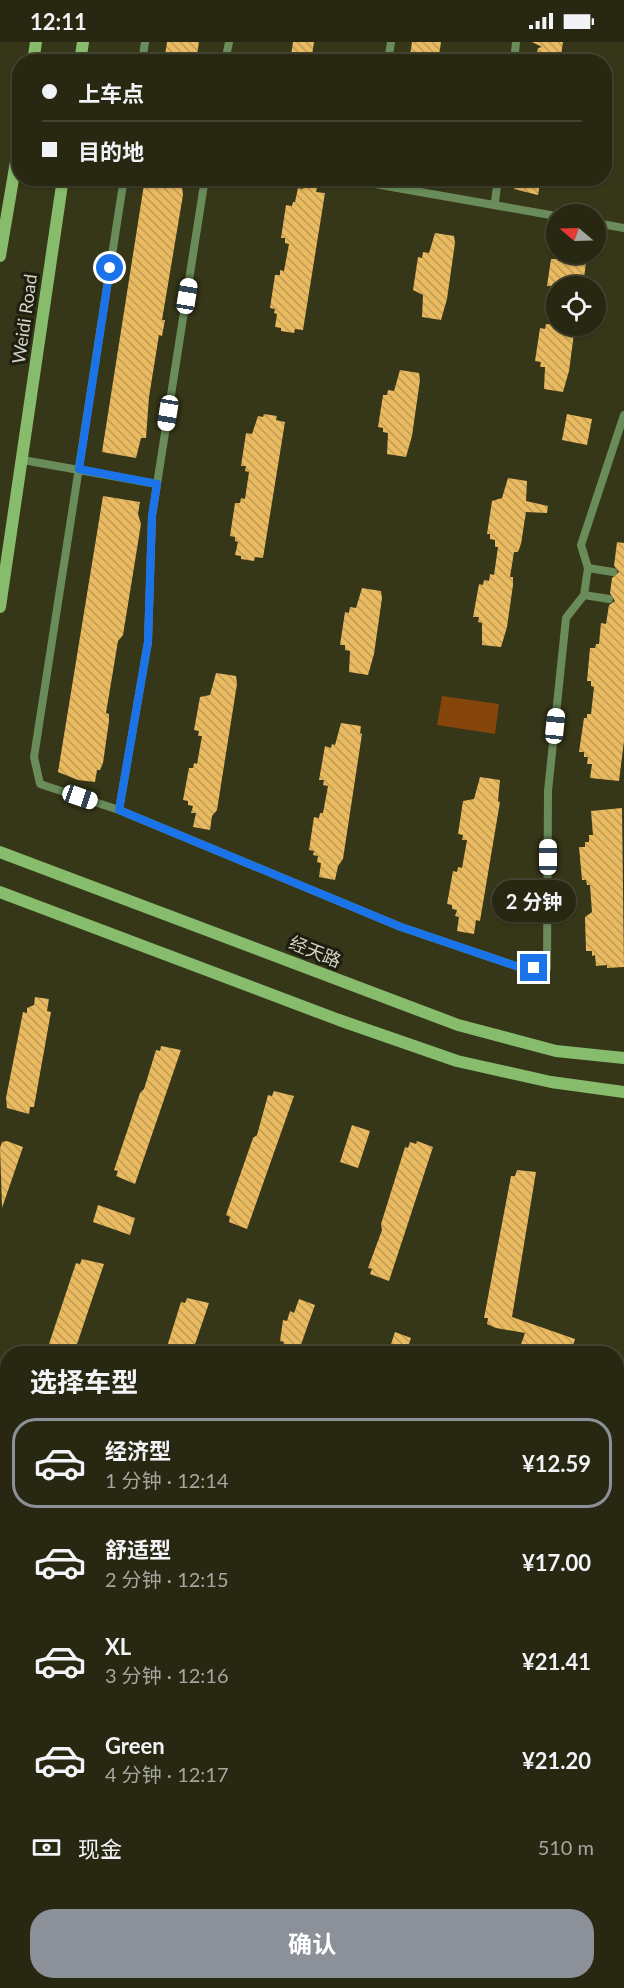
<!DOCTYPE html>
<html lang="zh">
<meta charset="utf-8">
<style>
body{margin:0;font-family:Lato,"Noto Sans SC",sans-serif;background:#30301b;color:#f1f3f6;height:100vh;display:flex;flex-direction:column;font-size:22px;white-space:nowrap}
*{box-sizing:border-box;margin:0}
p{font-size:20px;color:#a5a69f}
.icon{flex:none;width:33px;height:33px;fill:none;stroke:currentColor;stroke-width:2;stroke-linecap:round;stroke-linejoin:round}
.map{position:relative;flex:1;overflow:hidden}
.sheet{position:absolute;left:0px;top:1304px;width:624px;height:644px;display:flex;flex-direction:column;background:#282812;border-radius:24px 24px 0 0;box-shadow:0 2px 4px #0004,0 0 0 2px #444432}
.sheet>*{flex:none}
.banner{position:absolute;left:12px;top:12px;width:600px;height:132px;border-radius:24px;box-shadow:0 2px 4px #0004,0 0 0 2px #444432;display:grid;align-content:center;height:132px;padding:0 30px;background:#282812}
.needle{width:39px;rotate:289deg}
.tools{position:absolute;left:546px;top:162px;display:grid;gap:12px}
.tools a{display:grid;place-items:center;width:60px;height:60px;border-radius:50%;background:#282812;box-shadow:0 2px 4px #0004,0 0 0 2px #444432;font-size:30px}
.end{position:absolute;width:27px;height:27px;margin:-14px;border:8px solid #1a73e8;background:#fff;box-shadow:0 0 0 3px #fff}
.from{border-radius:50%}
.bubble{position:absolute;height:42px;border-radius:21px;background:#282812;box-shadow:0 2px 4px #0004,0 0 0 2px #444432;font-size:20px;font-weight:700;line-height:42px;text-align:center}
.car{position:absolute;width:18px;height:36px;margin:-18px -9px;border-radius:8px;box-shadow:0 0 4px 2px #0007;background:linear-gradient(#fff 24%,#345 0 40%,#fff 0 76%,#345 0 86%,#fff 0)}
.banner b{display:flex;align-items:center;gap:21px;height:57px;font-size:22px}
.banner b+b{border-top:2px solid #444432}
.banner i{width:15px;height:15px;background:#f1f3f6}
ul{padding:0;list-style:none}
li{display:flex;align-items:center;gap:18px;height:90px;margin:0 12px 9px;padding:0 18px;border:3px solid transparent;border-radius:24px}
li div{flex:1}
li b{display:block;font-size:22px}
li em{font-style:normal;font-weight:700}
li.active{border-color:#8c9099}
li>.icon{width:54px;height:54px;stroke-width:1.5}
h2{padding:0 30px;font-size:27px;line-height:72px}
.pay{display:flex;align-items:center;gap:15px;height:66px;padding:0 30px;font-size:22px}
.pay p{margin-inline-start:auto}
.action{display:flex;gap:12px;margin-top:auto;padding:12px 30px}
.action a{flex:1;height:69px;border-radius:24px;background:#8c9099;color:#fff;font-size:24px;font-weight:700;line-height:69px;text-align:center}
.status{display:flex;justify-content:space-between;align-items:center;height:42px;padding:0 30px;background:#282812;direction:ltr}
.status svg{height:16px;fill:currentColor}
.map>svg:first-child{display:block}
.green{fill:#85450b}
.building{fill:url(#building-back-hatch)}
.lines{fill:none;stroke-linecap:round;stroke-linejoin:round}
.lane{stroke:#6a8c5a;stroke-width:8}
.street{stroke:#6a8c5a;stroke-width:12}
.secondary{stroke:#86bc6c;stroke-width:12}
.route{stroke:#1a73e8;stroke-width:8}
.labels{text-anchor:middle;stroke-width:6;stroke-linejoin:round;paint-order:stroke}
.street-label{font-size:18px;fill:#d2d3c2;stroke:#1d1d10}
</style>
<div class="status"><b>12:11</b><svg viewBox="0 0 49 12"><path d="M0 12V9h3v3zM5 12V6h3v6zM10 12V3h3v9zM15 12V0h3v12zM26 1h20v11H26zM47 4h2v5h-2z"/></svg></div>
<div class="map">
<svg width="624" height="1946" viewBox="0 0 624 1946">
<defs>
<pattern id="building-back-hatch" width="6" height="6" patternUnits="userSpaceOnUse" patternTransform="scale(1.5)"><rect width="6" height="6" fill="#e9ba5f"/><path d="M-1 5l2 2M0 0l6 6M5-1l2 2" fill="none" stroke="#be9b56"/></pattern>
</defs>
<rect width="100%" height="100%" fill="#363618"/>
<!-- green -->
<path class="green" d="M 442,654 L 499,662 L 495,692 L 437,683 Z"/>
<!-- building -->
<path class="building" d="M 167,0 L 199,0 L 196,20 L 164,20 Z
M 293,0 L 314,0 L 311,20 L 290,20 Z
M 412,0 L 441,0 L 438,20 L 409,20 Z
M 532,0 L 563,0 L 560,20 L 535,20 L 538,6 L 542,5 Z
M 145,136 L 181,136 L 183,153 L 162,278 L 165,278 L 162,294 L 159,293 L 149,355 L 146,396 L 141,396 L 136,416 L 102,410 Z
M 515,136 L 541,136 L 538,153 L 514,147 Z
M 304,144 L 317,146 L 316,150 L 325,151 L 303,288 L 295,287 L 294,291 L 281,289 L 281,286 L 275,285 L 277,272 L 274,271 L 275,267 L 270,266 L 275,233 L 280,233 L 280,228 L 284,229 L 289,202 L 285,201 L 285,196 L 281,196 L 286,163 L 292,164 L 293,160 L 295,160 L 298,146 L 303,147 Z
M 435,191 L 454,194 L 455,201 L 447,257 L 441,278 L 422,275 L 423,253 L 413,248 L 418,215 L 422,216 L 423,210 L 429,211 Z
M 562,212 L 587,212 L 583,244 L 547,244 L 551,217 L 557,217 L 557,213 L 562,214 Z
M 546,282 L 575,284 L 569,329 L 563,350 L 544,347 L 545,325 L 540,325 L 541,320 L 535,319 L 540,286 L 545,287 Z
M 400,328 L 419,331 L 420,338 L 412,394 L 406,415 L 387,412 L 388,391 L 383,390 L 383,386 L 378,385 L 383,353 L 387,353 L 388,348 L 394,349 Z
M 264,372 L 277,374 L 276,378 L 285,380 L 263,516 L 255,515 L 254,519 L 241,517 L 241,514 L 235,513 L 238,500 L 235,499 L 235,495 L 230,494 L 235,461 L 240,461 L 241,456 L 245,457 L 249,430 L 245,429 L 246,424 L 241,424 L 246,391 L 252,392 L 258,374 L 263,375 Z
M 567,372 L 592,377 L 587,403 L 562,398 Z
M 508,436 L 527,439 L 526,459 L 548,464 L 547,471 L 526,470 L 521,502 L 518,510 L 514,510 L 510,535 L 513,535 L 513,543 L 507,585 L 501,605 L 482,603 L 482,581 L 478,580 L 479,575 L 473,575 L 479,542 L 483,543 L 484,538 L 489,539 L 490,532 L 494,533 L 498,505 L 495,505 L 495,498 L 490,497 L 490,492 L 487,492 L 492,459 L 502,456 Z
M 103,454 L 140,460 L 138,472 L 141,482 L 123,593 L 118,599 L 106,671 L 109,672 L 109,679 L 103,721 L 100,728 L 97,728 L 95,740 L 78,738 L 58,730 Z
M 617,500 L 624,501 L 624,699 L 619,739 L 590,736 L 592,722 L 587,722 L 588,715 L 584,715 L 584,710 L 579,710 L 584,676 L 587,676 L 587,672 L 591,672 L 594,645 L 591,644 L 591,639 L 587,639 L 590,606 L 595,606 L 596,602 L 599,602 L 601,581 L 606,582 L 609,563 L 615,559 L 610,551 L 612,536 L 619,530 L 614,524 Z
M 362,546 L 381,549 L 382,556 L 374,612 L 368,633 L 349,630 L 350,609 L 345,608 L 345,603 L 340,603 L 345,570 L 349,571 L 350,565 L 356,566 Z
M 216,631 L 236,634 L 237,642 L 217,768 L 212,774 L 210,788 L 193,785 L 196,771 L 191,771 L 193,764 L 188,763 L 188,759 L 183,758 L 189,726 L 193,726 L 194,721 L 197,722 L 202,694 L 198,694 L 199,689 L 194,688 L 200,655 L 210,653 Z
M 341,681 L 361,684 L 360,691 L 362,692 L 343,817 L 338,824 L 335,838 L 319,835 L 321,821 L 317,820 L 318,814 L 313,813 L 314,809 L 309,808 L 314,775 L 319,776 L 320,771 L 323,771 L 328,744 L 323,743 L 324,738 L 319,738 L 325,704 L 331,706 L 332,702 L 335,703 Z
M 480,735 L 500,738 L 498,759 L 500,760 L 480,879 L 476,878 L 474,892 L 457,889 L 459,875 L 455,874 L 457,868 L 452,867 L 452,863 L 447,862 L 453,829 L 457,830 L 458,825 L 462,826 L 467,798 L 462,798 L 463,793 L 458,792 L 463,759 L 474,757 Z
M 622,766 L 624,925 L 607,926 L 607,923 L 596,924 L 595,913 L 592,914 L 592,909 L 586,909 L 585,875 L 592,870 L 591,857 L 590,843 L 587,843 L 586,838 L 582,838 L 579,805 L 585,805 L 585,800 L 589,800 L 589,793 L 593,793 L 591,769 Z
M 35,955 L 49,957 L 47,969 L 51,970 L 34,1065 L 30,1065 L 29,1072 L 7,1066 L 6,1056 L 23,970 L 27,971 L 27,966 L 34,963 Z
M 161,1004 L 181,1008 L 135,1142 L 116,1134 L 118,1129 L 114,1128 L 140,1051 L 144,1047 L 156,1008 L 160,1009 Z
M 274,1049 L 294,1054 L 247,1187 L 229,1180 L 230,1175 L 226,1173 L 253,1096 L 257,1093 L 268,1053 L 272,1054 Z
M 352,1083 L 370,1089 L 358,1126 L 340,1120 Z
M 7,1099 L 23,1105 L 2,1166 L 0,1106 L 2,1100 Z
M 417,1099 L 433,1105 L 389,1239 L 370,1232 L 372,1227 L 368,1226 L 382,1188 L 381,1182 L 405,1105 L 408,1106 L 410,1100 L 416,1102 Z
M 517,1128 L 536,1130 L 512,1275 L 575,1297 L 571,1311 L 518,1311 L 525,1291 L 496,1286 L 487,1282 L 488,1276 L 484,1276 L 511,1134 L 515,1134 Z
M 98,1163 L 135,1176 L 130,1193 L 93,1180 Z
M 82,1217 L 104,1222 L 74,1311 L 46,1311 L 76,1221 L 80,1222 Z
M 187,1256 L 209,1261 L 192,1311 L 165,1311 L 181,1260 L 185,1261 Z
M 299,1257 L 315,1263 L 298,1311 L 281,1311 L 284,1300 L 280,1299 L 283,1278 L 287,1279 L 290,1269 L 294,1271 Z
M 395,1290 L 411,1296 L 406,1311 L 388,1311 Z"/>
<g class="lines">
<!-- lane -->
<path class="lane" d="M 142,20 L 145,0
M 225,20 L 229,0
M 388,20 L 391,0
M 514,20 L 516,0
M 124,136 L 34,715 L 40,742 L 119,768 L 401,885 L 522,926 L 547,926 L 548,749 L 566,576 L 584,553 L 609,557
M 341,136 L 556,174
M 495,160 L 498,136
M 596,181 L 624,186
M 23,418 L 157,442
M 613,530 L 588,526 L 581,503 L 624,373
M 584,553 L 588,526
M 119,768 L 148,600 L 152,474 L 205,136
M 616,1629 L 624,1631"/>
<!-- street -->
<path class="street" d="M 0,1600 L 8,1603
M 616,1830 L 624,1833"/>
<!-- secondary -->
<path class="secondary" d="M 33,20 L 36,0
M 80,20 L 83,0
M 0,214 L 20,96
M 0,565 L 63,136
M 0,810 L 458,983 L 556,1009 L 624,1016
M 0,850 L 339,978 L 457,1019 L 551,1040 L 624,1050"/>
</g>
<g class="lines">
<!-- route -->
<path class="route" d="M 110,226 L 79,427 L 157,442 L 152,474 L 148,600 L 119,768 L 401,885 L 522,926 L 534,926"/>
</g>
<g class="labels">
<!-- street labels -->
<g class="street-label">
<text transform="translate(25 277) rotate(-82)" y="6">Weidi Road</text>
<text transform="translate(315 910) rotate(22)" y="6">经天路</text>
</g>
</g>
</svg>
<div class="tools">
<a><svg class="needle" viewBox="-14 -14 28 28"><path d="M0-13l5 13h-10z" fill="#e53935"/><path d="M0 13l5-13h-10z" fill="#a5a69f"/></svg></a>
<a><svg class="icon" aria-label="locate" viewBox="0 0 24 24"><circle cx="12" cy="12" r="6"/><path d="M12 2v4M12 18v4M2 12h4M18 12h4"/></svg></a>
</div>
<i class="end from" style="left:110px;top:226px"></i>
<i class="end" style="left:534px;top:926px"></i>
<div class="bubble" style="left:492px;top:838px;width:84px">2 分钟</div>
<i class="car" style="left:187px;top:254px;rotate:9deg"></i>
<i class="car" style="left:168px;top:371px;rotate:189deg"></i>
<i class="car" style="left:555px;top:684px;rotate:6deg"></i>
<i class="car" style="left:80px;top:755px;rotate:109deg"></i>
<i class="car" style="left:548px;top:815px;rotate:0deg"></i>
<div class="banner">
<b><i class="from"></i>上车点</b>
<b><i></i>目的地</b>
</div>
<section class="sheet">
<h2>选择车型</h2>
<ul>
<li class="active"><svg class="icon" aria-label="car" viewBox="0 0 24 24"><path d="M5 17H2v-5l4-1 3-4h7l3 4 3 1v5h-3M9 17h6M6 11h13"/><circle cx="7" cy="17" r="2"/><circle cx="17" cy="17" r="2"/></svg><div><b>经济型</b><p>1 分钟 · 12:14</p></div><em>¥12.59</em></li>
<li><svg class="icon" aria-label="car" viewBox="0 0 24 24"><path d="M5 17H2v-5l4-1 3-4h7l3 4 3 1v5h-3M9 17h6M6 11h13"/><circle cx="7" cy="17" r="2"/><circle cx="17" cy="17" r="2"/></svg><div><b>舒适型</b><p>2 分钟 · 12:15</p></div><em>¥17.00</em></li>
<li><svg class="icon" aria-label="car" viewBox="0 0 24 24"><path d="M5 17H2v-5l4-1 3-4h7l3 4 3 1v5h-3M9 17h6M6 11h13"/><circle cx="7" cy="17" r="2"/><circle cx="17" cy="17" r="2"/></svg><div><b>XL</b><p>3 分钟 · 12:16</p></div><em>¥21.41</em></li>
<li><svg class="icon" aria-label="car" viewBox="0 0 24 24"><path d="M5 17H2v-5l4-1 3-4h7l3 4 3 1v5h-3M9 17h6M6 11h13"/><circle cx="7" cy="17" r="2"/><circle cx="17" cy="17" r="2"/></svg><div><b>Green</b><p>4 分钟 · 12:17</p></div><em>¥21.20</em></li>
</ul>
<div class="pay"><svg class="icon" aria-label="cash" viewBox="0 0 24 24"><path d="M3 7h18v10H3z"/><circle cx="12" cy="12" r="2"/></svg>现金<p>510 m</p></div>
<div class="action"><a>确认</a></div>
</section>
</div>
